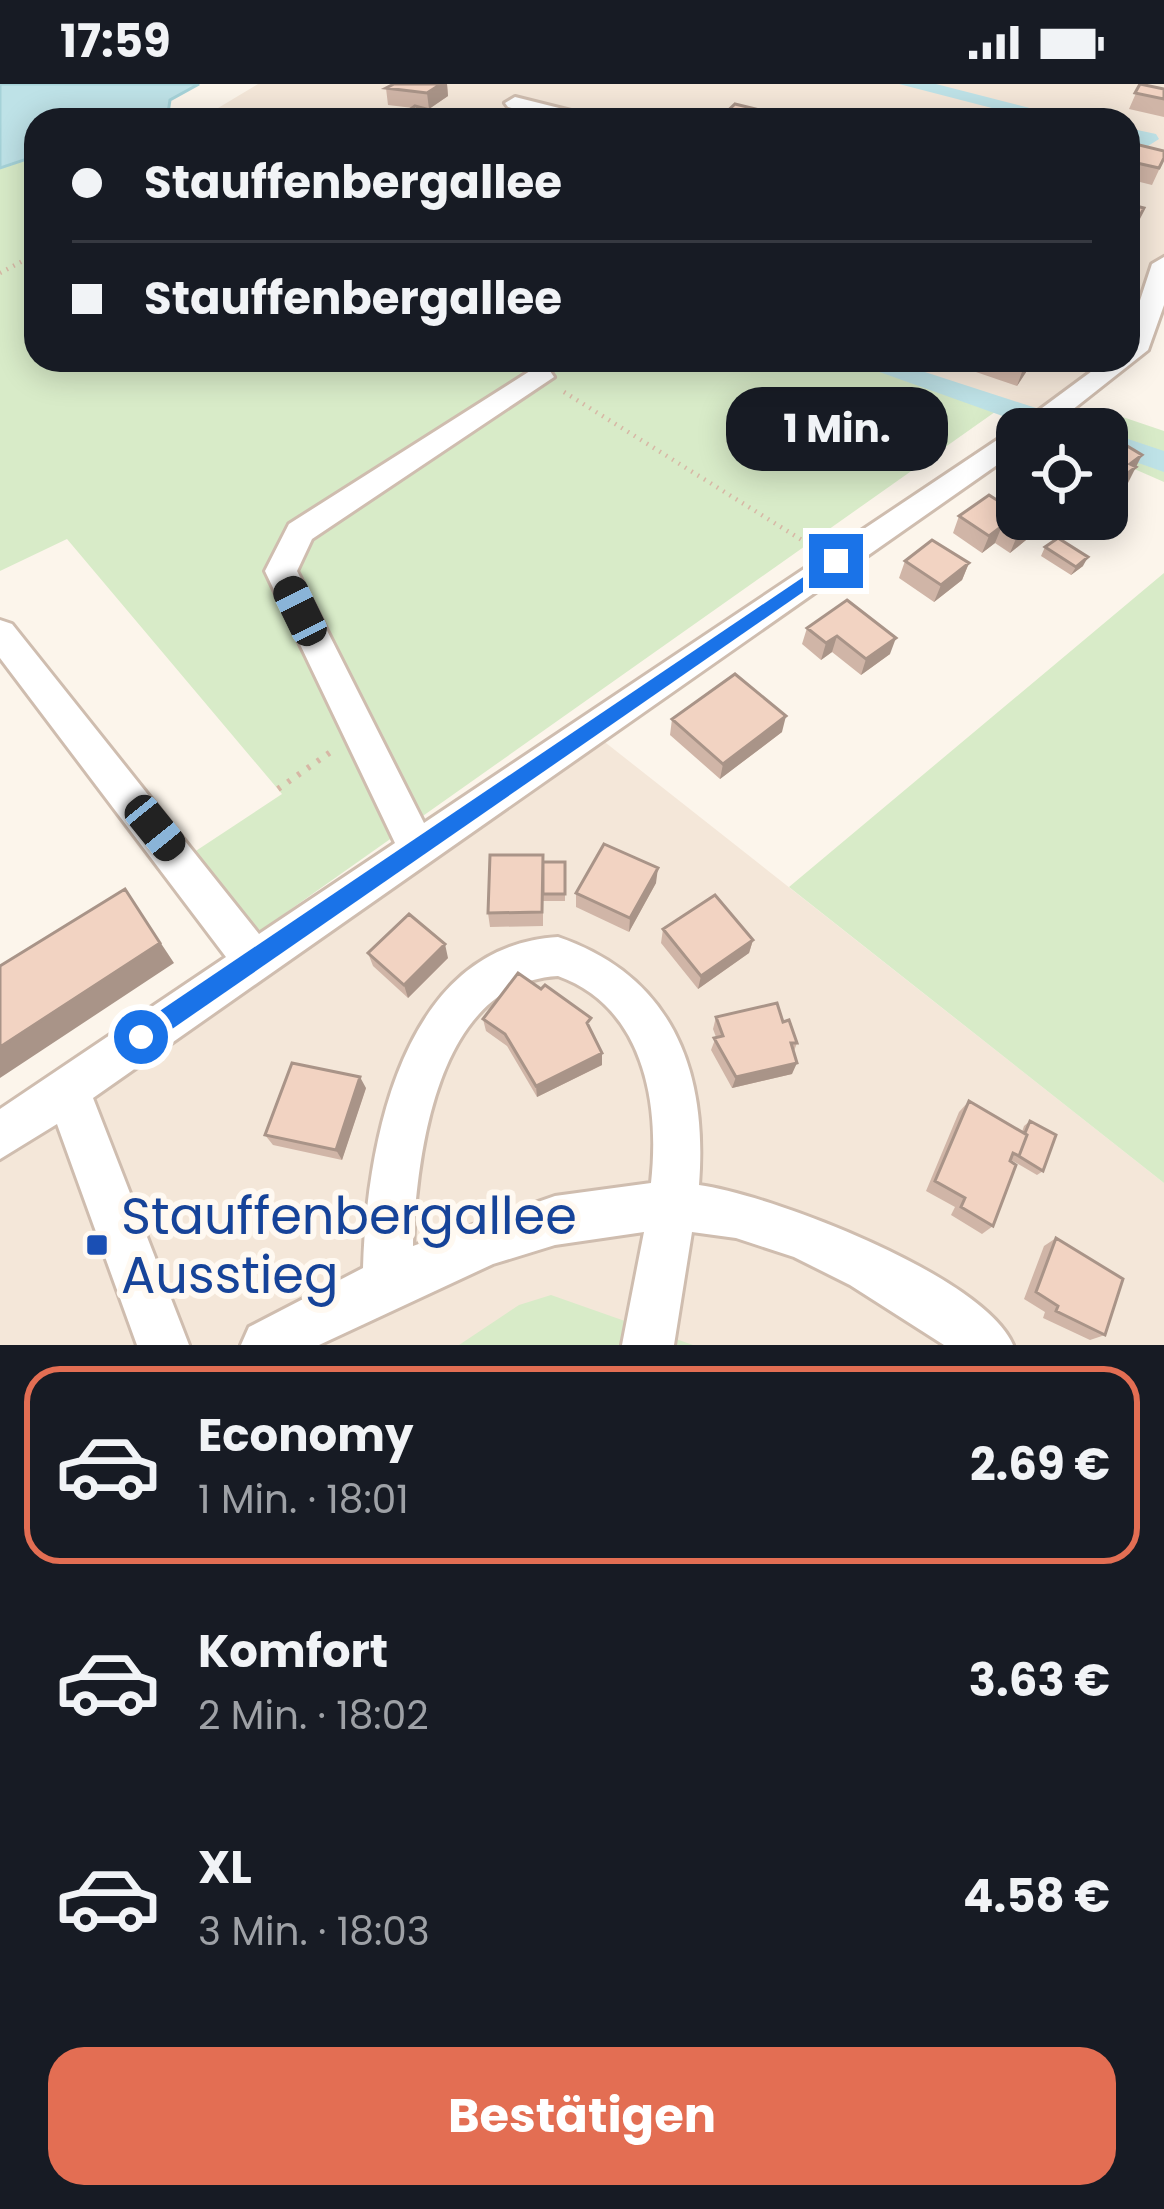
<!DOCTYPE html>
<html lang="de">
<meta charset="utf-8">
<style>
body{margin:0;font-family:Poppins,sans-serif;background:#20242c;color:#f1f3f6;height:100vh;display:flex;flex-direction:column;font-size:45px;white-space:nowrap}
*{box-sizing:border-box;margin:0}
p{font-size:39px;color:#9ea1a6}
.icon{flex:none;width:66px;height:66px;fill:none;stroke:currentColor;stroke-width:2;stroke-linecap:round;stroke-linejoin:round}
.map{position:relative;height:1261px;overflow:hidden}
.details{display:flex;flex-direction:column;background:#171b24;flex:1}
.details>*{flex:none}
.top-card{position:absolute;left:24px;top:24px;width:1116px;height:264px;border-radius:36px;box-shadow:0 6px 30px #0003;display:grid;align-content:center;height:264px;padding:0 48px;background:#171b24}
.controls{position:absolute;left:996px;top:324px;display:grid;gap:24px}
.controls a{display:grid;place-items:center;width:132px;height:132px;border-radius:24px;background:#171b24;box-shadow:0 6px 30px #0003;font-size:60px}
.end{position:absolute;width:54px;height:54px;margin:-27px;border:15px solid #1a73e8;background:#fff;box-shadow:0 0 0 6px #fff}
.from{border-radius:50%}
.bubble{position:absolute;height:84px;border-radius:36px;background:#171b24;box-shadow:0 6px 30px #0003;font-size:39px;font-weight:700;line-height:84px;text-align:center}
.car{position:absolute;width:36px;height:72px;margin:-36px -18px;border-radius:15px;box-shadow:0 0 9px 3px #0007;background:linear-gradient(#222 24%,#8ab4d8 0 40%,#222 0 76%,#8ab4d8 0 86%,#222 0)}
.top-card b{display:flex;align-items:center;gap:42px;height:114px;font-size:45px}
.top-card b+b{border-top:3px solid #363941}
.top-card i{width:30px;height:30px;background:#f1f3f6}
ul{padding:21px 0 0;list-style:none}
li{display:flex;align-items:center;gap:36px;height:198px;margin:0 24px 18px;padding:0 24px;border:6px solid transparent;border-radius:36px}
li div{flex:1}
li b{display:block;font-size:45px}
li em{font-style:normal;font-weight:700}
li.on{border-color:#e36e53}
li>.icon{width:108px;height:108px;stroke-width:1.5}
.button{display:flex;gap:24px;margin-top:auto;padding:24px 48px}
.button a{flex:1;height:138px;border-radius:36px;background:#e36e53;color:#fff;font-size:48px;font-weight:700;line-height:138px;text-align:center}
.status{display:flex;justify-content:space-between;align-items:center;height:84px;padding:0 60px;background:#171b24;direction:ltr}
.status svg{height:33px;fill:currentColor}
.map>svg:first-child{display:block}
.residential{fill:#f4e7d9}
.green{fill:#d8ebc8}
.water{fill:#bee2e7;stroke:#a5d2d8;stroke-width:3}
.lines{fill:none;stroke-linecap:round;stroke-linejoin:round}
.canal{fill:#bee2e7;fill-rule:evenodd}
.minor-casing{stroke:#cfbdaf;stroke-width:6}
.path-far1{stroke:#d7b7a5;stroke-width:4.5;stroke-dasharray:1.5 6;stroke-linecap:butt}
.path{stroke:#d7b7a5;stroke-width:6;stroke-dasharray:3 9;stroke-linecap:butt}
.minor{fill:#fff;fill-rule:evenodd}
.wall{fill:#d0b5a7}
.shaded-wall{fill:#a99488}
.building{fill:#f2d3c2;stroke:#a99488;stroke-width:3}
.route{fill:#1a73e8}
.transit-dot{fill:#1a4fb4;stroke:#fff9f1;stroke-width:4.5}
.labels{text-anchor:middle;stroke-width:12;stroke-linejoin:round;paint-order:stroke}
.near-transit-label{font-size:51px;fill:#164399;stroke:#fff9f1;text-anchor:start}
</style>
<div class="status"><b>17:59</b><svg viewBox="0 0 49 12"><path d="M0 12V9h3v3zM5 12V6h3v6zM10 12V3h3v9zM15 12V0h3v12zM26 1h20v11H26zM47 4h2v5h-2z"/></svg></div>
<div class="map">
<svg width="1164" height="1261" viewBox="0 0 1164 1261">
<rect width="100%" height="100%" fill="#fcf5eb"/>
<!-- residential -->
<path class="residential" d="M 258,0 L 1164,0 L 1164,197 L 1128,272 L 1128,36 L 198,36 Z
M 860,276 L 1125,276 L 1050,338 Z
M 587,644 L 1164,1099 L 1164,1261 L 0,1261 L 0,1054 Z"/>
<!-- green -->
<path class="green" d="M 36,72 L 36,276 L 860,276 L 1002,323 L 233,866 L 173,782 L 282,710 L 67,455 L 0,487 L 0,84 Z
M 1102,326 L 1164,347 L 1164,398 L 1107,373 L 1107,345 L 1085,345 Z
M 1164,489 L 1164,1099 L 789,803 Z
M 551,1211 L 693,1261 L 459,1261 L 519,1221 Z"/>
<!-- water -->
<path class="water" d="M 0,0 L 199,0 L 170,16 L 167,36 L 36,36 L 36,72 L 0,84 Z"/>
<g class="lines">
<!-- canal -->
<path class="canal" d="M 899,0 L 936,0 L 1077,36 L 1038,36 Z
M 1128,44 L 1156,50 L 1159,55 L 1148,62 L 1128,57 Z
M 846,276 L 888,276 L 1079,338 L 1083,345 L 1039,345 Z
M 1107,348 L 1164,367 L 1164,388 L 1107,368 Z"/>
<!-- minor casing -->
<g class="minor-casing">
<path id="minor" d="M 515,13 L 587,31 L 590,36 L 555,36 L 508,23 L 505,19 Z
M 1164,173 L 1164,221 L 1148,266 L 1048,345 L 1017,345 L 1017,367 L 93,1014 L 189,1261 L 137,1261 L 57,1040 L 0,1075 L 0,1025 L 226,873 L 0,574 L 0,536 L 12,540 L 259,850 L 395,759 L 265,487 L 289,440 L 530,287 L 550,287 L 554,293 L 312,455 L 297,487 L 424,739 L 1015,344 L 1107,276 L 1128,276 L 1128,253 L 1152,180 Z
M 558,853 C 672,892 708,986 699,1101 C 772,1111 984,1192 1013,1261 L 944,1261 L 850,1201 L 794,1173 L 736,1154 L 692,1148 L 674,1261 L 622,1261 L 644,1148 L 555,1161 L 493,1180 L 319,1261 L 241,1261 L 249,1243 L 363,1184 C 367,1059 402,862 558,853 ZM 558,892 C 644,923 660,1019 651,1099 L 555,1112 L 413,1162 C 417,1068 437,899 558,892 Z"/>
</g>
<!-- path-far1 -->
<path class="path-far1" d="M 0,189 L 36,170
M 564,308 L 813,463"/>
<!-- path -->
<path class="path" d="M 278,705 L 332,667"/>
<!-- minor -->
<use href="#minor" class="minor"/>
</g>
<!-- wall -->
<path class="wall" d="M 394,0 L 447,0 L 448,12 L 429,25 L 444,30 L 444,36 L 395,36 L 413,24 L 388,21 L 386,4 Z
M 1140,0 L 1164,5 L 1164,33 L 1129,25 Z
M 1128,65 L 1164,75 L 1152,101 L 1128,95 Z
M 1128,120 L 1144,124 L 1128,159 Z
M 977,276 L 1034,276 L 1017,302 L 973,287 Z
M 1017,396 L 1017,426 L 1004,418 L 1011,401 Z
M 989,411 L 1026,456 L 1010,469 L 995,459 L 982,469 L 953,449 L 959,432 Z
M 1031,435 L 1051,435 L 1042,442 Z
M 1045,463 L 1083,482 L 1071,491 L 1041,472 Z
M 905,477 L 969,479 L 962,496 L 934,518 L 899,494 Z
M 847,516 L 890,570 L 861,591 L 832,568 L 821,576 L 802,560 L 807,544 Z
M 672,635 L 782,648 L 720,695 L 670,651 Z
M 543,778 L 565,778 L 565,817 L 543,817 L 543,842 L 490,843 L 488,829 Z
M 656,799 L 629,848 L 576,823 L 576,809 Z
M 663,845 L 753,856 L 749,869 L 698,905 L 661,859 Z
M 368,869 L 448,874 L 408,914 L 373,882 Z
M 716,933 L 783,938 L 797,959 L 794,967 L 792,990 L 732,1004 L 711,966 L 716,953 L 713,945 Z
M 483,935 L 591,946 L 602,969 L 602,981 L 537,1013 L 507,962 L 486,947 Z
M 366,1004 L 342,1076 L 273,1061 L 265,1051 Z
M 969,1017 L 1022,1048 L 1024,1042 L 1030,1037 L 1043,1087 L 1037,1091 L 1013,1077 L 1012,1078 L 993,1142 L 982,1150 L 951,1131 L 955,1123 L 926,1107 L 959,1028 Z
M 1056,1154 L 1105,1251 L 1090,1256 L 1043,1234 L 1045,1228 L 1024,1215 L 1044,1162 Z"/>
<!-- shaded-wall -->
<path class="shaded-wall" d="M 441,0 L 447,0 L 448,12 L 429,25 L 427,9 Z
M 1029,276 L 1034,276 L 1017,302 L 1023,285 Z
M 1142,371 L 1127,401 L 1107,416 L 1113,400 L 1130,380 Z
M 1034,439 L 1026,456 L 1010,469 L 1017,452 Z
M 1002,442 L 995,459 L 982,469 L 989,452 Z
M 1088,473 L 1083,482 L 1071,491 L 1076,483 Z
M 969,479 L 962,496 L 934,518 L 941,501 Z
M 837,552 L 832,568 L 821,576 L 826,559 Z
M 896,554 L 890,570 L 861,591 L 866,575 Z
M 786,632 L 782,648 L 720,695 L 723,680 Z
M 658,784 L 656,799 L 629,848 L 630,834 Z
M 125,805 L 174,879 L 0,994 L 0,963 Z
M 753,856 L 749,869 L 698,905 L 701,892 Z
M 445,860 L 448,874 L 408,914 L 404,901 Z
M 602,969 L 602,981 L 537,1013 L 536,1002 Z
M 797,979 L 792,990 L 732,1004 L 736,993 Z
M 360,993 L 366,1004 L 342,1076 L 336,1066 Z"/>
<!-- building -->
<path class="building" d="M 394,0 L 441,0 L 427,9 L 386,4 Z
M 1140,0 L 1164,5 L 1164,15 L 1135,9 Z
M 735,20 L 764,27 L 755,36 L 718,36 Z
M 415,22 L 444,30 L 436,36 L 395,36 Z
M 524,27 L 536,30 L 528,36 L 512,36 Z
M 998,29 L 1014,33 L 1011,36 L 992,36 Z
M 1131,59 L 1164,67 L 1164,74 L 1159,84 L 1128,77 L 1128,65 Z
M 1128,120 L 1144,124 L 1134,143 L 1128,142 Z
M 998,276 L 1029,276 L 1023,285 Z
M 1114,354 L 1142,371 L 1130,380 L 1136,383 L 1113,400 L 1107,397 L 1107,359 Z
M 989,411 L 1017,429 L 1017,435 L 1027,435 L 1034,439 L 1017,452 L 1002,442 L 989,452 L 959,432 Z
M 1058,454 L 1088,473 L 1076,483 L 1045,463 Z
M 932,456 L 969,479 L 941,501 L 905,477 Z
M 847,516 L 896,554 L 866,575 L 837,552 L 826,559 L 807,544 Z
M 735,590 L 786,632 L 723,680 L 672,635 Z
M 604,760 L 658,784 L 630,834 L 576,809 Z
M 490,771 L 543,771 L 542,828 L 488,829 Z
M 543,778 L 565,778 L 565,810 L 543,810 Z
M 125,805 L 160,859 L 0,963 L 0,882 Z
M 715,811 L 753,856 L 701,892 L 663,845 Z
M 409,830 L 445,860 L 404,901 L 368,869 Z
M 518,889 L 541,905 L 545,901 L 591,934 L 587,939 L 602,969 L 536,1002 L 505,950 L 483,935 Z
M 777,919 L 783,938 L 789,936 L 797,959 L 791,959 L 797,979 L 736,993 L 714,954 L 723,952 L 716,933 Z
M 292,979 L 360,993 L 336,1066 L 265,1051 Z
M 969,1017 L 1027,1051 L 1019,1072 L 1013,1069 L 1010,1077 L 1016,1081 L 993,1142 L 961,1123 L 965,1114 L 935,1097 Z
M 1030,1037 L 1056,1051 L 1043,1087 L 1017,1071 L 1019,1072 L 1027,1051 L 1025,1049 Z
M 1056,1154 L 1123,1195 L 1105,1251 L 1056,1227 L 1058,1222 L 1036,1208 Z"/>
<!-- route -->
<path class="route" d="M 836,471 L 842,473 L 842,481 L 149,961 L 133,961 L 133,945 Z"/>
<!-- markers -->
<rect class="transit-dot" x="85" y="1149" width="24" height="24" rx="6"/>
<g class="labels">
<!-- near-transit labels -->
<g class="near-transit-label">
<text x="121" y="1150">Stauffenbergallee<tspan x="121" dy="59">Ausstieg</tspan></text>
</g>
</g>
</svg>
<div class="controls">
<a><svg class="icon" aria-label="locate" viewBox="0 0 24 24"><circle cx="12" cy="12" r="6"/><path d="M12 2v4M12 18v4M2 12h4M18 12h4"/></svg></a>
</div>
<i class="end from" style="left:141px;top:953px"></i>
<i class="end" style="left:836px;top:477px"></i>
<div class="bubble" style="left:726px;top:303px;width:222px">1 Min.</div>
<i class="car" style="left:300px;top:527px;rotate:334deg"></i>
<i class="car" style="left:155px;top:744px;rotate:141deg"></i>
<div class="top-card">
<b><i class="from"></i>Stauffenbergallee</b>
<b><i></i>Stauffenbergallee</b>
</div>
</div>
<section class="details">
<ul>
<li class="on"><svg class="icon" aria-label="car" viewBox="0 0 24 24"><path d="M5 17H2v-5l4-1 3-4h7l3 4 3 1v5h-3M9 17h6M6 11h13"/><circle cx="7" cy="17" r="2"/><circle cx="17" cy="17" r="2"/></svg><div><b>Economy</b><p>1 Min. · 18:01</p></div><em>2.69 €</em></li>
<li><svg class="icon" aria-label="car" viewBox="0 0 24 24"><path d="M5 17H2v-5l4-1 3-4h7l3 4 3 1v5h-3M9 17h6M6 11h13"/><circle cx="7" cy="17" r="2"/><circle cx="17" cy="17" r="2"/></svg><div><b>Komfort</b><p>2 Min. · 18:02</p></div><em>3.63 €</em></li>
<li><svg class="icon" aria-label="car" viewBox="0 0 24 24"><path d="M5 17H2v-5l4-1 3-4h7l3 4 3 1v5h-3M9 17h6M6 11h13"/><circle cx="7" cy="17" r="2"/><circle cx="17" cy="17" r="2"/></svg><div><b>XL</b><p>3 Min. · 18:03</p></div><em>4.58 €</em></li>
</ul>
<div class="button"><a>Bestätigen</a></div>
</section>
